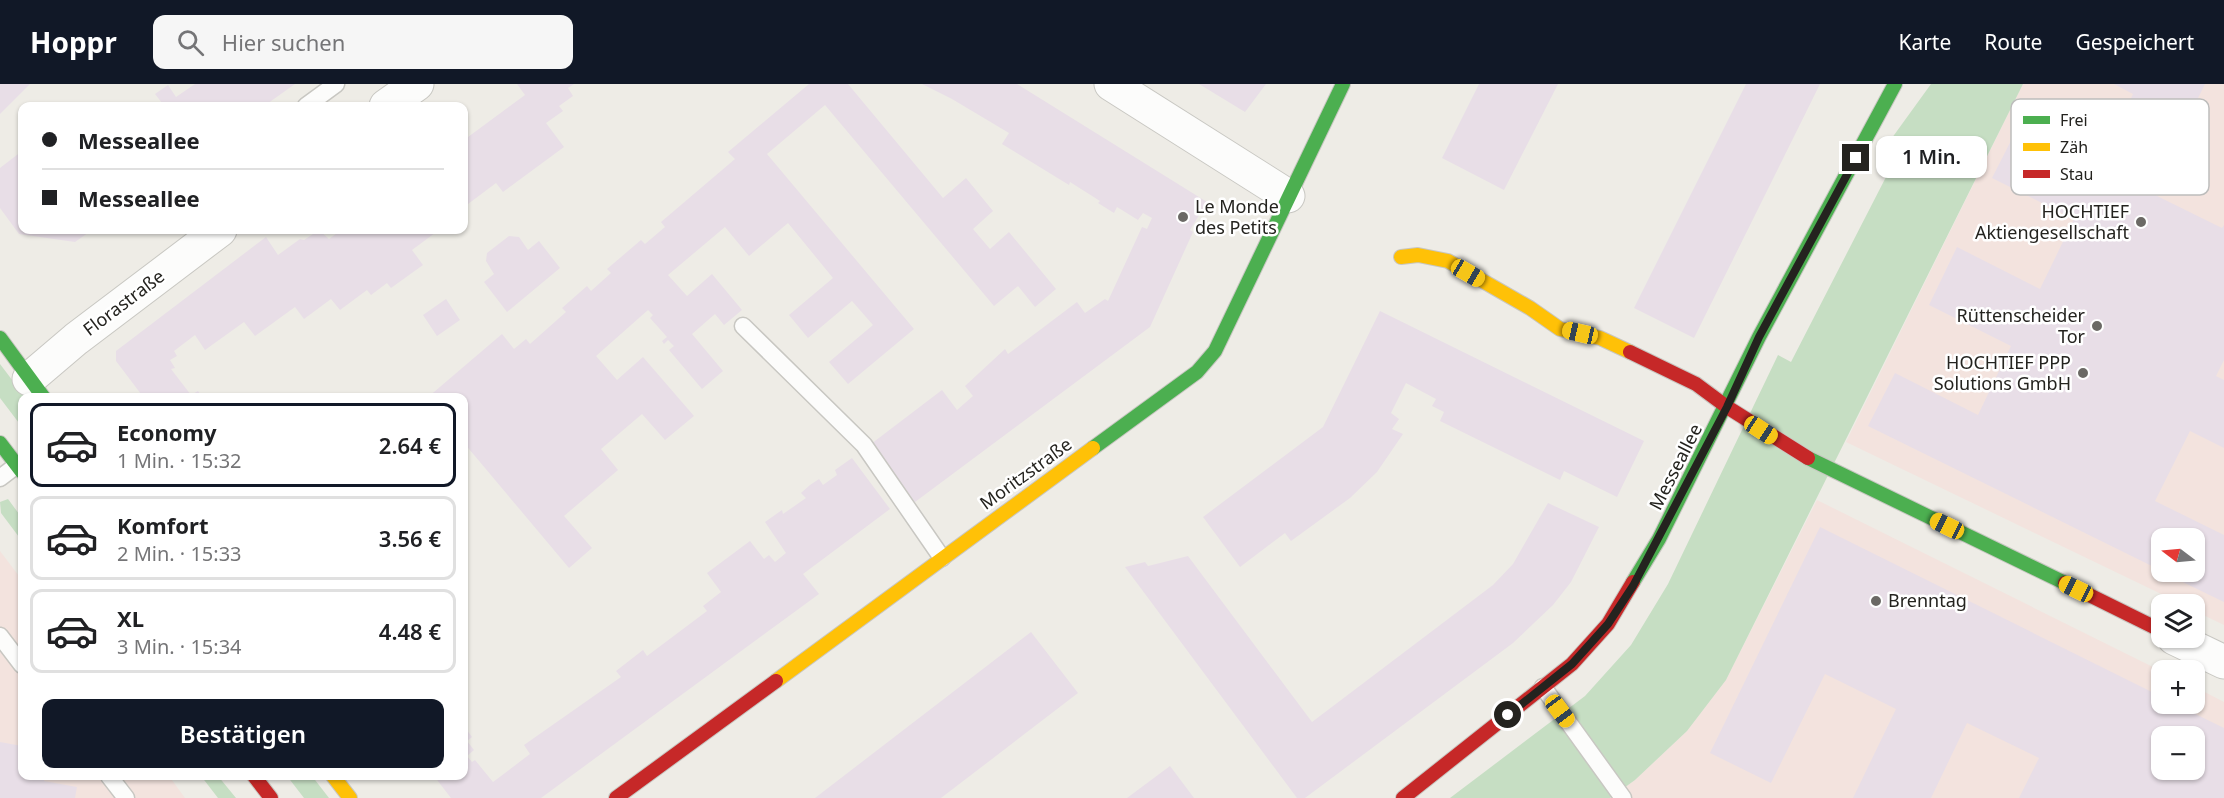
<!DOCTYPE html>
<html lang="de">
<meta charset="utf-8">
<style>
body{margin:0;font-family:"Noto Sans",sans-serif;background:#f6f6f6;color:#202124;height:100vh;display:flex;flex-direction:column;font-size:22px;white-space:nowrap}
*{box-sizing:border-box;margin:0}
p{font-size:20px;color:#757577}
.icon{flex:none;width:33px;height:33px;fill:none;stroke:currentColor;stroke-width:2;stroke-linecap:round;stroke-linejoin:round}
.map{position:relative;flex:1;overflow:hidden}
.side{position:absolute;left:18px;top:309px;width:450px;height:387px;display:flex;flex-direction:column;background:#fff;border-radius:12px;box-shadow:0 2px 4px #0004}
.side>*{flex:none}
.banner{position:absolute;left:18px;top:18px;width:450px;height:132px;border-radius:12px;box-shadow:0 2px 4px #0004;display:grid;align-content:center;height:132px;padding:0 24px;background:#fff}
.needle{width:39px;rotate:286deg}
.tools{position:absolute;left:2151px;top:444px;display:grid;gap:12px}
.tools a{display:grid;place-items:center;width:54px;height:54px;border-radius:12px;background:#fff;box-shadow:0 2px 4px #0004;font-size:30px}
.end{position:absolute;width:27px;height:27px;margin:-14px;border:8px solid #24231f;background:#fff;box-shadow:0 0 0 3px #fff}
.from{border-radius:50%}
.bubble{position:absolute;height:42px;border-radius:12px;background:#fff;box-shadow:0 2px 4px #0004;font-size:20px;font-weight:600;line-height:42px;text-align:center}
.car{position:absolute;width:18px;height:36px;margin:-18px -9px;border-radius:8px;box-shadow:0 0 4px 2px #0007;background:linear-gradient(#f5c518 24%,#345 0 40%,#f5c518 0 76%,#345 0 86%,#f5c518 0)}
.banner b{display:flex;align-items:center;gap:21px;height:57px;font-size:22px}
.banner b+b{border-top:2px solid #e0e0e0}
.banner i{width:15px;height:15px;background:#202124}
ul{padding:10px 0 0;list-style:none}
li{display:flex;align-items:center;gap:18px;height:84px;margin:0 12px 9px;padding:0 12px;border:3px solid #e0e0e0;border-radius:12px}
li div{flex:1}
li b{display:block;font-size:22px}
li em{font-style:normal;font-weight:600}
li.on{border-color:#111827}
li>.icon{width:54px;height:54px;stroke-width:1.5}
.primary-button{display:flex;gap:12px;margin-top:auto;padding:12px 24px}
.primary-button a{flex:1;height:69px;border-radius:12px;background:#111827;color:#fff;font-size:24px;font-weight:600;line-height:69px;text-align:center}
header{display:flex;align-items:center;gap:36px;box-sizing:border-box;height:84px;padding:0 30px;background:#111827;color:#fff}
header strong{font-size:28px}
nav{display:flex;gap:33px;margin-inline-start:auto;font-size:21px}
.search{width:420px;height:54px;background:#f6f6f6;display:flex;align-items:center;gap:15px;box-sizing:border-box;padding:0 21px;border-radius:12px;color:#757577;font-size:22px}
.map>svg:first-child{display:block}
.commercial{fill:#f3e3de;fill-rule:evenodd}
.green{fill:#c6dec3}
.building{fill:#e8dee7;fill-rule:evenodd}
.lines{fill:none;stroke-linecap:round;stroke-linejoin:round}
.lane-casing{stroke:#c8c7c2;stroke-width:19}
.street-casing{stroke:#c8c7c2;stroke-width:35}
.fast-casing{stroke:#c8c7c2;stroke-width:16}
.slow-casing{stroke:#c8c7c2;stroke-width:16}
.jam-casing{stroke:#c8c7c2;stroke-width:16}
.lane{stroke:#fcfcfb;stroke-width:16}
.street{stroke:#fcfcfb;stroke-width:33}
.fast{stroke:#4caf50;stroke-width:14}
.slow{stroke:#ffc107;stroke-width:14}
.jam{stroke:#c62828;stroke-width:14}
.route{stroke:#24231f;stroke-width:8}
.poi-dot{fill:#6b6965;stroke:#fff;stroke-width:2}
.labels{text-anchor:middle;stroke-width:5;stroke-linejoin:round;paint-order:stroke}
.poi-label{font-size:18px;fill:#24231f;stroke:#fff;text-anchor:end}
.street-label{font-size:18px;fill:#24231f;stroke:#fff}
.key{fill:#fff;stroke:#bdbdbc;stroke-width:1.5}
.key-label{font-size:16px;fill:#24231f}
</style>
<header>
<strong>Hoppr</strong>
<div class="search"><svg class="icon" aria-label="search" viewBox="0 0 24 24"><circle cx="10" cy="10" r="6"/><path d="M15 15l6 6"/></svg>Hier suchen</div>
<nav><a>Karte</a><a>Route</a><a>Gespeichert</a></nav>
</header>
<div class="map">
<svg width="2224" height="714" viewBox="0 0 2224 714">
<rect width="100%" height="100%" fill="#eeece6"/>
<!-- commercial -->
<path class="commercial" d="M 2023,0 L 2224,0 L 2224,541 L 2195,527 L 2194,520 L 2182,520 L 1846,358 ZM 2162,454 L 2194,454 L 2194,488 L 2162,488 Z
M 1817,416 L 2161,587 L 2162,620 L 2194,620 L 2195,603 L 2224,618 L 2224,714 L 1610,714 L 1635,696 L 1687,647 L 1726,596 ZM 2162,652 L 2194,652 L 2194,686 L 2162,686 Z
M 0,467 L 22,496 L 22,692 L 169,692 L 185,714 L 0,714 Z"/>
<!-- green -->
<path class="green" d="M 1931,0 L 2023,0 L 1726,596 L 1687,647 L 1635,696 L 1610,714 L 1450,714 L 1585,612 L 1631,561 L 1668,500 L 1778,271 L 1791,278 L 1886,93 L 1876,76 Z
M 0,280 L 25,313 L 22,314 L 22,343 L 0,314 Z
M 8,415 L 22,434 L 22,457 L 1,429 L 0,418 Z
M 201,692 L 218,692 L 236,714 L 218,714 Z
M 287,692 L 312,692 L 329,714 L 304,714 Z"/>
<!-- building -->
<path class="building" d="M 0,0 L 30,0 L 0,30 Z
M 195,0 L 295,0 L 264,22 L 158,22 L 162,19 L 155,10 L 168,1 L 176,13 Z
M 517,0 L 574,0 L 568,4 L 573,12 L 559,22 L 563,27 L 546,39 L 564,63 L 503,108 L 496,99 L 464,123 L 464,56 L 525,11 Z
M 809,0 L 848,0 L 943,114 L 966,94 L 993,127 L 973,145 L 990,165 L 1009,148 L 1056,205 L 1035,223 L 1018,202 L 994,222 L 825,21 L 767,70 L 914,245 L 848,300 L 829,278 L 873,241 L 852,217 L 808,254 L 789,231 L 833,194 L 788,139 L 749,172 L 725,143 L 668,191 L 687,212 L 712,190 L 742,226 L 724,241 L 715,230 L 692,250 L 723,287 L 702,305 L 669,266 L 674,262 L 668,256 L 664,260 L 662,257 L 667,253 L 650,234 L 653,231 L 648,226 L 596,272 L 617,296 L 643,273 L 694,332 L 665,356 L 642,330 L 601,365 L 618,386 L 564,432 L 592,464 L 569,484 L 464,359 L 464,314 L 427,314 L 502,250 L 514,265 L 526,255 L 530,260 L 566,228 L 562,224 L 587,202 L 591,207 L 611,189 L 607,185 L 641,156 L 645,160 L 665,143 L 661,138 L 735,75 L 728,68 Z
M 922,0 L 1017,0 L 1207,118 L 1190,146 L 1193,148 L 1150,243 L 915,418 L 871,360 L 942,306 L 957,326 L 973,312 L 965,302 L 1005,265 L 1008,270 L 1077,218 L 1085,229 L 1105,215 L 1108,217 L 1142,143 L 1147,145 L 1152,134 L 1143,129 L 1138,136 L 1117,123 L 1114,129 L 1098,119 L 1100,117 L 1070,98 L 1069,101 L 1002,60 L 1009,49 L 952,15 Z
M 1199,0 L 1266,0 L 1245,28 Z
M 1479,0 L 1558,0 L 1504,106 L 1442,74 Z
M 1746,0 L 1820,0 L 1694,254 L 1634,224 Z
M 2114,0 L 2205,0 L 2151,109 L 2222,144 L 2224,141 L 2224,276 L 2216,292 L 2224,296 L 2224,364 L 2190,347 L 2155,417 L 2224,451 L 2224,518 L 2162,488 L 2194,488 L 2194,454 L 2162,454 L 2162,487 L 1868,342 L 1895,289 L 1978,331 L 2011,262 L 1929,221 L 1957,163 L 2040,205 L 2074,135 L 1992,94 L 2019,41 L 2099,80 L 2133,10 Z
M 22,67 L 22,146 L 92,146 L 75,158 L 19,150 L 0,124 L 0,84 Z
M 319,146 L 329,155 L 341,146 L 439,146 L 412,166 L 423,181 L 391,204 L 387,199 L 371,211 L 367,206 L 340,226 L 331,215 L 304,235 L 295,223 L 255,252 L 244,238 L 205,266 L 195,251 L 174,267 L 177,272 L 170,276 L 175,284 L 171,285 L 191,311 L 198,307 L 203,314 L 144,314 L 116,277 L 116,267 L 266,153 L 278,171 L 300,155 L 304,156 Z
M 509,152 L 519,153 L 528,166 L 539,157 L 560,184 L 507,228 L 484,198 L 494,190 L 486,177 L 487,169 Z
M 446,215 L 460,236 L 437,252 L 423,231 Z
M 1380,227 L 1644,357 L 1617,413 L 1564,387 L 1560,396 L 1440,337 L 1444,328 L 1432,322 L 1436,315 L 1406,299 L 1391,329 L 1399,335 L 1392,345 L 1403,350 L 1377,388 L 1350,414 L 1291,457 L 1285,449 L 1240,483 L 1203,433 L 1323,343 Z
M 852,374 L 890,425 L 803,490 L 819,510 L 541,714 L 451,714 L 434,692 L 464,692 L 464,642 L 472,653 L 467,657 L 474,666 L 467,672 L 472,678 L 475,676 L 493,698 L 530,670 L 524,661 L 621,593 L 616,587 L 643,566 L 647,572 L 707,527 L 703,522 L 721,508 L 707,489 L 750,457 L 764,475 L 769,471 L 775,478 L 786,469 L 765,438 L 782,426 L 783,430 L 806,414 L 801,409 L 810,401 L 819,395 L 823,401 L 837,391 L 835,386 Z
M 1548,419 L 1599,443 L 1571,498 L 1553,521 L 1513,559 L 1305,714 L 1297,714 L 1125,483 L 1145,478 L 1148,482 L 1188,472 L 1312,638 L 1493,501 L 1513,480 Z
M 1820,443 L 2162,613 L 2162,620 L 2175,620 L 2224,644 L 2224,714 L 2019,714 L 2039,674 L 1967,639 L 1931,714 L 1853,714 L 1896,625 L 1825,590 L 1771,699 L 1710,669 ZM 2162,652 L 2194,652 L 2194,686 L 2162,686 Z
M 1031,548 L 1078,609 L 992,675 L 941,714 L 815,714 Z
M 0,658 L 22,662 L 22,692 L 45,692 L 44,697 L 77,703 L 75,714 L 0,714 Z
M 1170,682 L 1194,714 L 1127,714 Z"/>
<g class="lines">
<!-- lane casing -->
<g class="lane-casing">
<path id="lane" d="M 306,22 L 336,0
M 743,242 L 864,361 L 942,474
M 0,394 L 17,381
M 0,552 L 22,581
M 1543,603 L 1623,714
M 109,692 L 126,714"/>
</g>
<!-- street casing -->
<g class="street-casing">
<path id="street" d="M 1111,0 L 1288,112
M 386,22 L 417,0
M 29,295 L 76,255 L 220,146
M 2174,554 L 2224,578"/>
</g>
<!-- fast casing -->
<g class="fast-casing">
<path id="fast" d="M 0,254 L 44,314
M 0,359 L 22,388
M 1093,364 L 1197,288 L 1215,267 L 1343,0
M 1808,374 L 2065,499
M 1633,498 L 1659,455 L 1759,253 L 1895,0"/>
</g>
<!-- slow casing -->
<g class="slow-casing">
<path id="slow" d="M 1401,173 L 1418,171 L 1448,177 L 1530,224 L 1560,245 L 1600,254 L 1630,268
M 776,597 L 1093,364
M 333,692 L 350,714"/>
</g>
<!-- jam casing -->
<g class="jam-casing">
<path id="jam" d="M 1630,268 L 1696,300 L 1727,323 L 1808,374
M 2065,499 L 2162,547
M 254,692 L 271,714
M 616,714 L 776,597
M 1403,714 L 1572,580 L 1608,540 L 1633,498"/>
</g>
<!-- lane -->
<use href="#lane" class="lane"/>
<!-- street -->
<use href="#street" class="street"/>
<!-- fast -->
<use href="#fast" class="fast"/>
<!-- slow -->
<use href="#slow" class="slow"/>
<!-- jam -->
<use href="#jam" class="jam"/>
</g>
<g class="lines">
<!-- route -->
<path class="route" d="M 1508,631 L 1572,580 L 1608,540 L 1633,502 L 1727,323 L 1759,253 L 1856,74"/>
</g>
<!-- markers -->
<g class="poi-dot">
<circle cx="1183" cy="133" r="6"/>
<circle cx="2141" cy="138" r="6"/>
<circle cx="2097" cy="242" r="6"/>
<circle cx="2083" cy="289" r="6"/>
<circle cx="1876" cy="517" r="6"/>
</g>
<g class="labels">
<!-- poi labels -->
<g class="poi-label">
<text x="1195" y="129" text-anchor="start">Le Monde<tspan x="1195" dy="21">des Petits</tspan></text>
<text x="2129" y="134">HOCHTIEF<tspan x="2129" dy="21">Aktiengesellschaft</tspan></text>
<text x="2085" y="238">Rüttenscheider<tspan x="2085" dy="21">Tor</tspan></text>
<text x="2071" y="285">HOCHTIEF PPP<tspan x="2071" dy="21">Solutions GmbH</tspan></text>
<text x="1888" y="523" text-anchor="start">Brenntag</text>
</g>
<!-- street labels -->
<g class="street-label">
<text transform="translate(124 219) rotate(-37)" y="6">Florastraße</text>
<text transform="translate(1676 383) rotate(-63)" y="6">Messeallee</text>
<text transform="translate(1026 390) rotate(-36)" y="6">Moritzstraße</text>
</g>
</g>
<!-- legend -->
<rect x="2011" y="15" width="198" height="96" rx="9" class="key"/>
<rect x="2023" y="32" width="27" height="8" fill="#4caf50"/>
<rect x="2023" y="59" width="27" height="8" fill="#ffc107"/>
<rect x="2023" y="86" width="27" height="8" fill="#c62828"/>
<g class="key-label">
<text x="2060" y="42">Frei</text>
<text x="2060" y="69">Zäh</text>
<text x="2060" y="96">Stau</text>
</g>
</svg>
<div class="tools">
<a><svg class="needle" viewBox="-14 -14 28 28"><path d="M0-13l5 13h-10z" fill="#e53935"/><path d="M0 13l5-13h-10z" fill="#757577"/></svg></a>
<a><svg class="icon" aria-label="layers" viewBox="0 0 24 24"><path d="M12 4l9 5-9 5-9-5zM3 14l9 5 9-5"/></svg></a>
<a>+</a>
<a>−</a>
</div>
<i class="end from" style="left:1508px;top:631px"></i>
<i class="end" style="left:1856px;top:74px"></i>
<div class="bubble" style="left:1876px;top:52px;width:111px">1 Min.</div>
<i class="car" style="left:1468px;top:189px;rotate:120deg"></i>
<i class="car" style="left:1580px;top:249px;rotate:283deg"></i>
<i class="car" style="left:1761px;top:346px;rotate:123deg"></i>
<i class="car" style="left:1947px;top:442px;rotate:296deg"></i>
<i class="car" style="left:2076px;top:505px;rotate:296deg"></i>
<i class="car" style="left:1560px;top:627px;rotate:143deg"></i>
<div class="banner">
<b><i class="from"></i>Messeallee</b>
<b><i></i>Messeallee</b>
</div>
<section class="side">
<ul>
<li class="on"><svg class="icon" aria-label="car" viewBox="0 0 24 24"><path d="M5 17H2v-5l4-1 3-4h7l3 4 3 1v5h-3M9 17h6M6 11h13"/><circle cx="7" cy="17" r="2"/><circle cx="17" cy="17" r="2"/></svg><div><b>Economy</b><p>1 Min. · 15:32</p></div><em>2.64 €</em></li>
<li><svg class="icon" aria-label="car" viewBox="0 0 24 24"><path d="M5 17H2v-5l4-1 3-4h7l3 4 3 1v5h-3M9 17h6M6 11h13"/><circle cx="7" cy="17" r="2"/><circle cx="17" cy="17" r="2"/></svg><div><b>Komfort</b><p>2 Min. · 15:33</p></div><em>3.56 €</em></li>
<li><svg class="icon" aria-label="car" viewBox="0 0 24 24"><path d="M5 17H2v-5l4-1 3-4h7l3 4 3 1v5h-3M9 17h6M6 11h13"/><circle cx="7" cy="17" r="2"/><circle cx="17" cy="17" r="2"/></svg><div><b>XL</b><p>3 Min. · 15:34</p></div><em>4.48 €</em></li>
</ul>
<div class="primary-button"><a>Bestätigen</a></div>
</section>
</div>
